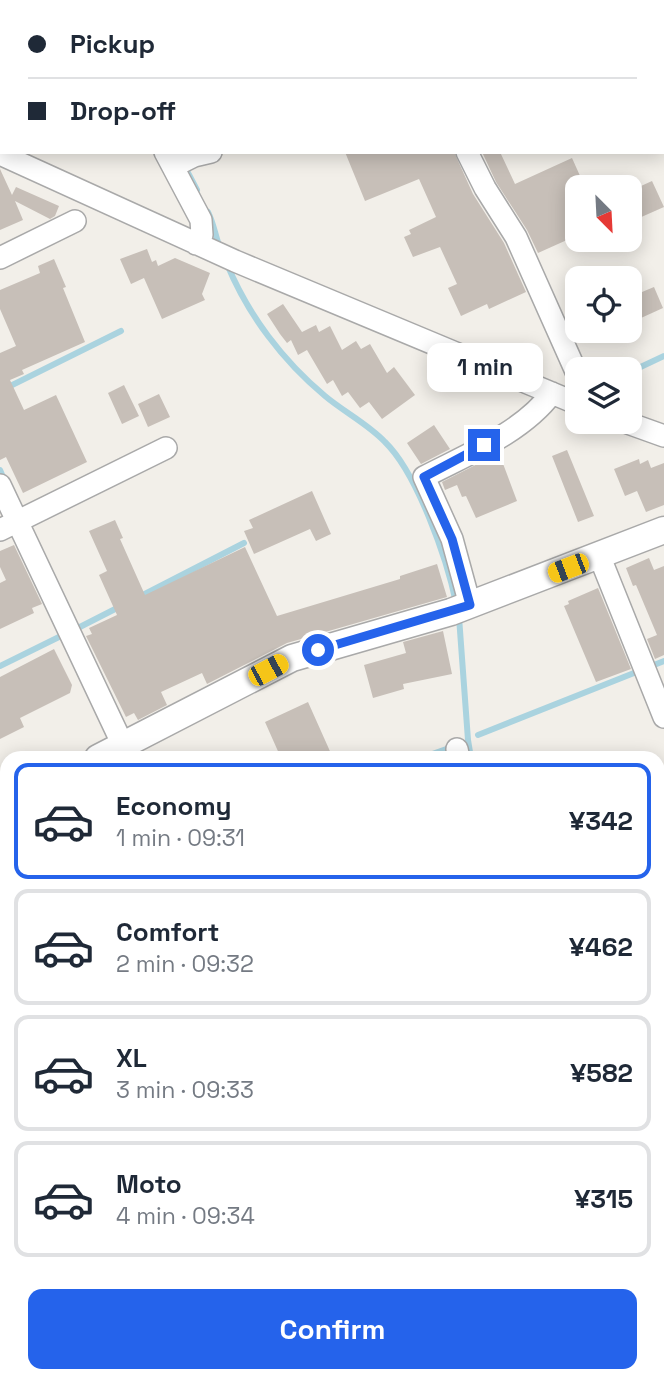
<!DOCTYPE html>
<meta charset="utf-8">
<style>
body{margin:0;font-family:"Space Grotesk",sans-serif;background:#f2f2f3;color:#1f2937;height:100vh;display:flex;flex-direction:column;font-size:26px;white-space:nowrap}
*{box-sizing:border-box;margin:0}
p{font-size:23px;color:#747a83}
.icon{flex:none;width:38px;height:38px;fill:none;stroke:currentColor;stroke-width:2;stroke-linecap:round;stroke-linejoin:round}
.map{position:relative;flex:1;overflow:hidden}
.details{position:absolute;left:0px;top:751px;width:665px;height:632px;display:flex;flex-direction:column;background:#fff;border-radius:21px 21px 0 0;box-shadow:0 4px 18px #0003}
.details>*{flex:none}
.guide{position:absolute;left:0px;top:0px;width:665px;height:154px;box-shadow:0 4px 18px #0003;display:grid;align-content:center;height:154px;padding:0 28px;background:#fff}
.needle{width:46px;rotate:156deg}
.tools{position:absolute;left:565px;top:175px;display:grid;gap:14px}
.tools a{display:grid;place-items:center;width:77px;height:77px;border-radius:14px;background:#fff;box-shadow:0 4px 18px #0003;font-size:35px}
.end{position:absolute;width:32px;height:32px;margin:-16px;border:9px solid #2563eb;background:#fff;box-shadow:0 0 0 4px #fff}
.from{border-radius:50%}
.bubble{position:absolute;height:49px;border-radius:14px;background:#fff;box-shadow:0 4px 18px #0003;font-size:23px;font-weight:700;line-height:49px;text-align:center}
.car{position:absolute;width:21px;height:42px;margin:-21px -10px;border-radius:9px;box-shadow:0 0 5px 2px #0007;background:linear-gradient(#f5c518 24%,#345 0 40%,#f5c518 0 76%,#345 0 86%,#f5c518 0)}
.guide b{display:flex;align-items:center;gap:24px;height:66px;font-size:26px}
.guide b+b{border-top:2px solid #e0e1e3}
.guide i{width:18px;height:18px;background:#1f2937}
ul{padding:12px 0 0;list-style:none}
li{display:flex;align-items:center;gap:21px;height:116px;margin:0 14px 10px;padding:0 14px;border:4px solid #e0e1e3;border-radius:14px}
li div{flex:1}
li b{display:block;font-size:26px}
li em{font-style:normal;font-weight:700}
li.active{border-color:#2563eb}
li>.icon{width:63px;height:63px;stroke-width:1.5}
.action{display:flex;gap:14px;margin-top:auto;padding:14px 28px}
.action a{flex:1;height:80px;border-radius:14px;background:#2563eb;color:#fff;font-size:28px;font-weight:700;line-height:80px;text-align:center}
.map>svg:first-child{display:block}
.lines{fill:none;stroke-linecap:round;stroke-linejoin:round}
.stream{stroke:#aad3df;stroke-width:6}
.building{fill:#c7bfb8}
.minor-casing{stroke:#a9a9a9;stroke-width:24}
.tertiary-casing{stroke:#a9a9a9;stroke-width:29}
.minor{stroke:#fff;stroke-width:21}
.tertiary{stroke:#fff;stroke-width:26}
.route{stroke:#2563eb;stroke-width:9}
</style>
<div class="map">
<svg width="664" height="1382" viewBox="0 0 664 1382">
<rect width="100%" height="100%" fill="#f2efe9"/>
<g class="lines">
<!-- stream -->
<path class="stream" d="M 83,0 L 84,2
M 177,152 L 197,190
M 208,212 C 214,224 215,235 220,248
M 227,264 C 248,315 283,361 325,396 C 344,412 368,424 385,442 C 417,473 447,559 456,603
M 630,372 L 664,356
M 0,391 L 121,331
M 0,470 L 5,482
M 137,598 L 244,543
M 459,617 L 468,740 L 471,758
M 74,630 L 121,606
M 654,665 L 664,661
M 0,666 L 63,635
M 478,735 L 634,673
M 421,758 L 452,747
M 658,947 L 664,945
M 0,1216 L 7,1212
M 658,1231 L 664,1229
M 0,1298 L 7,1313
M 658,1341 L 664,1354
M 277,1382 L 294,1376"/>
</g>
<!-- building -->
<path class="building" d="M 345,152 L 454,152 L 473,194 L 504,243 L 526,292 L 489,309 L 487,304 L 461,316 L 448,288 L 457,284 L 440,247 L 413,257 L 404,237 L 411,234 L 409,230 L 436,217 L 419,179 L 365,201 Z
M 482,152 L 500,152 L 515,184 L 572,158 L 585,187 L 578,187 L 578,235 L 538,253 L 527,230 L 496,182 Z
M 0,169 L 12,195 L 16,187 L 59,206 L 55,216 L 50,219 L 15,201 L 23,220 L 0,230 Z
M 652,181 L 664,207 L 630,222 L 630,191 Z
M 147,249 L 152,262 L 156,260 L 158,266 L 175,258 L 210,273 L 202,294 L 205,300 L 162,319 L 144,278 L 131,284 L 120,259 Z
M 54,259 L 66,287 L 63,288 L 85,342 L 22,370 L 24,374 L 10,380 L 24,410 L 56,395 L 87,462 L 23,493 L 6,457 L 0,460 L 0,353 L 16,346 L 0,309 L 0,290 L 40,273 L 38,266 Z
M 654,287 L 663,308 L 630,323 L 630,297 Z
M 283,304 L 302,332 L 316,325 L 319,332 L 330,326 L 342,350 L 356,341 L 361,349 L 370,344 L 387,373 L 394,367 L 415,395 L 382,419 L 369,402 L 360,408 L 348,392 L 342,396 L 333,380 L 327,384 L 307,350 L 298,355 L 291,340 L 287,343 L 280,334 L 267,314 Z
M 124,385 L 139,416 L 122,424 L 108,393 Z
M 159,394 L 170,417 L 148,427 L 138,404 Z
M 434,425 L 450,449 L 421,464 L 407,443 Z
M 567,450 L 594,516 L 578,522 L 552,456 Z
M 499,453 L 517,501 L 476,518 L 466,496 L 462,497 L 457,485 L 445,490 L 442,482 Z
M 639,459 L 640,464 L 648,460 L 651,468 L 664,463 L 664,505 L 646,512 L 637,491 L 625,496 L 614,469 Z
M 312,491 L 331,534 L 316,541 L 310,529 L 254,554 L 244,531 L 253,528 L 249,520 Z
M 115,520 L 123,538 L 120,539 L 145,595 L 245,547 L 277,616 L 400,579 L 400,576 L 437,564 L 447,597 L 287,643 L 207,684 L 202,673 L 161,692 L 167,705 L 138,720 L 134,713 L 126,717 L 86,636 L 92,634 L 89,628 L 117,615 L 99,575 L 107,571 L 89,531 Z
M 14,545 L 42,604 L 32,608 L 34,613 L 0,629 L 0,583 L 6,580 L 0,567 L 0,551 Z
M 649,558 L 654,570 L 664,566 L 664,655 L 655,659 L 647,639 L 657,635 L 636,585 L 633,586 L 626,568 Z
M 598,588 L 631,669 L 596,682 L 564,606 L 569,604 L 568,601 Z
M 443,631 L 452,674 L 403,684 L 404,689 L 373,698 L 364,665 L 406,653 L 403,642 Z
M 54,649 L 72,685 L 70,693 L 20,718 L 24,727 L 0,739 L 0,677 Z
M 308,702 L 333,758 L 281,758 L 265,722 Z"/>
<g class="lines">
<!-- minor casing -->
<g class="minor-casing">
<path id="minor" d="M 71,0 L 71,2
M 395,0 L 396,2
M 165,152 L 201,220 L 202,235 L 196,244
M 467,152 L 485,188 L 516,237 L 578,376
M 0,154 L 235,261 L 578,404
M 174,166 L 194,156 L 211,152
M 0,258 L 75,221
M 625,422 L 664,436
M 0,485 L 129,758
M 0,530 L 166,448
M 599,555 L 664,717
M 470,605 L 452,539 L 424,477 C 468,454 522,433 552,393
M 457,749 L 459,758
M 658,806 L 664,803
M 0,943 L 7,958
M 0,1079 L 7,1075
M 658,1090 L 664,1087
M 658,1318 L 664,1331
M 0,1349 L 7,1345
M 44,1376 L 47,1382
M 351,1376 L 354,1382
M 633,1382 L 650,1376"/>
</g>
<!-- tertiary casing -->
<g class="tertiary-casing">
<path id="tertiary" d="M 98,758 L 292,658 L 451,612 L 664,530
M 0,806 L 7,803"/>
</g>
<!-- minor -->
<use href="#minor" class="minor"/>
<!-- tertiary -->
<use href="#tertiary" class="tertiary"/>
</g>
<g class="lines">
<!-- route -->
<path class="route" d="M 318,650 L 470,605 L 452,539 L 424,477 L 484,445"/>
</g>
</svg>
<div class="tools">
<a><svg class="needle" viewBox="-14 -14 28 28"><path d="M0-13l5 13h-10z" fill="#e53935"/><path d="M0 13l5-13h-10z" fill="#747a83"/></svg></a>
<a><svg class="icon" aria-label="locate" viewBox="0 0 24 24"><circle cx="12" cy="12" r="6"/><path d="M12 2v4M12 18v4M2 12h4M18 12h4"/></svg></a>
<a><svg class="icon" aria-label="layers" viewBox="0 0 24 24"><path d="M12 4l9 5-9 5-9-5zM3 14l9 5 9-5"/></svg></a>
</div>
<i class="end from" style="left:318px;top:650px"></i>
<i class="end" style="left:484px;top:445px"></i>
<div class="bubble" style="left:427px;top:343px;width:116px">1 min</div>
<i class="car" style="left:568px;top:568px;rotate:249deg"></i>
<i class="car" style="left:268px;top:670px;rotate:62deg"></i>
<div class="guide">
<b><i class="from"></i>Pickup</b>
<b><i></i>Drop-off</b>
</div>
<section class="details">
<ul>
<li class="active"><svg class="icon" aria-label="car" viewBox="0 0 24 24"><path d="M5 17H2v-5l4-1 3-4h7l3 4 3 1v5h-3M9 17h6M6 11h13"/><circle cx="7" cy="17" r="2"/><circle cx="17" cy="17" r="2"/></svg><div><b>Economy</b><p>1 min · 09:31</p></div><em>¥342</em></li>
<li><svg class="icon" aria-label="car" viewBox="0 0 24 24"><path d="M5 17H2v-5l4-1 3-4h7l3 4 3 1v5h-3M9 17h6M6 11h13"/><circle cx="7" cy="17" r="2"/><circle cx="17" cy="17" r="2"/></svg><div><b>Comfort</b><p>2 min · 09:32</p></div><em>¥462</em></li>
<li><svg class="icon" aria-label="car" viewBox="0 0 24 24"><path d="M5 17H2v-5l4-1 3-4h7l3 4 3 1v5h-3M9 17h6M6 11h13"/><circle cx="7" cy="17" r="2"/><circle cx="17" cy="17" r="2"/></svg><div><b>XL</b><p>3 min · 09:33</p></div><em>¥582</em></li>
<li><svg class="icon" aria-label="car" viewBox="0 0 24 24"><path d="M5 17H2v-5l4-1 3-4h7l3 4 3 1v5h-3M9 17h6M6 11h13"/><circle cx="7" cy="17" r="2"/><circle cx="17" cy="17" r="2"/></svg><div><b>Moto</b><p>4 min · 09:34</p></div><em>¥315</em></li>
</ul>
<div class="action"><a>Confirm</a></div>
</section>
</div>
